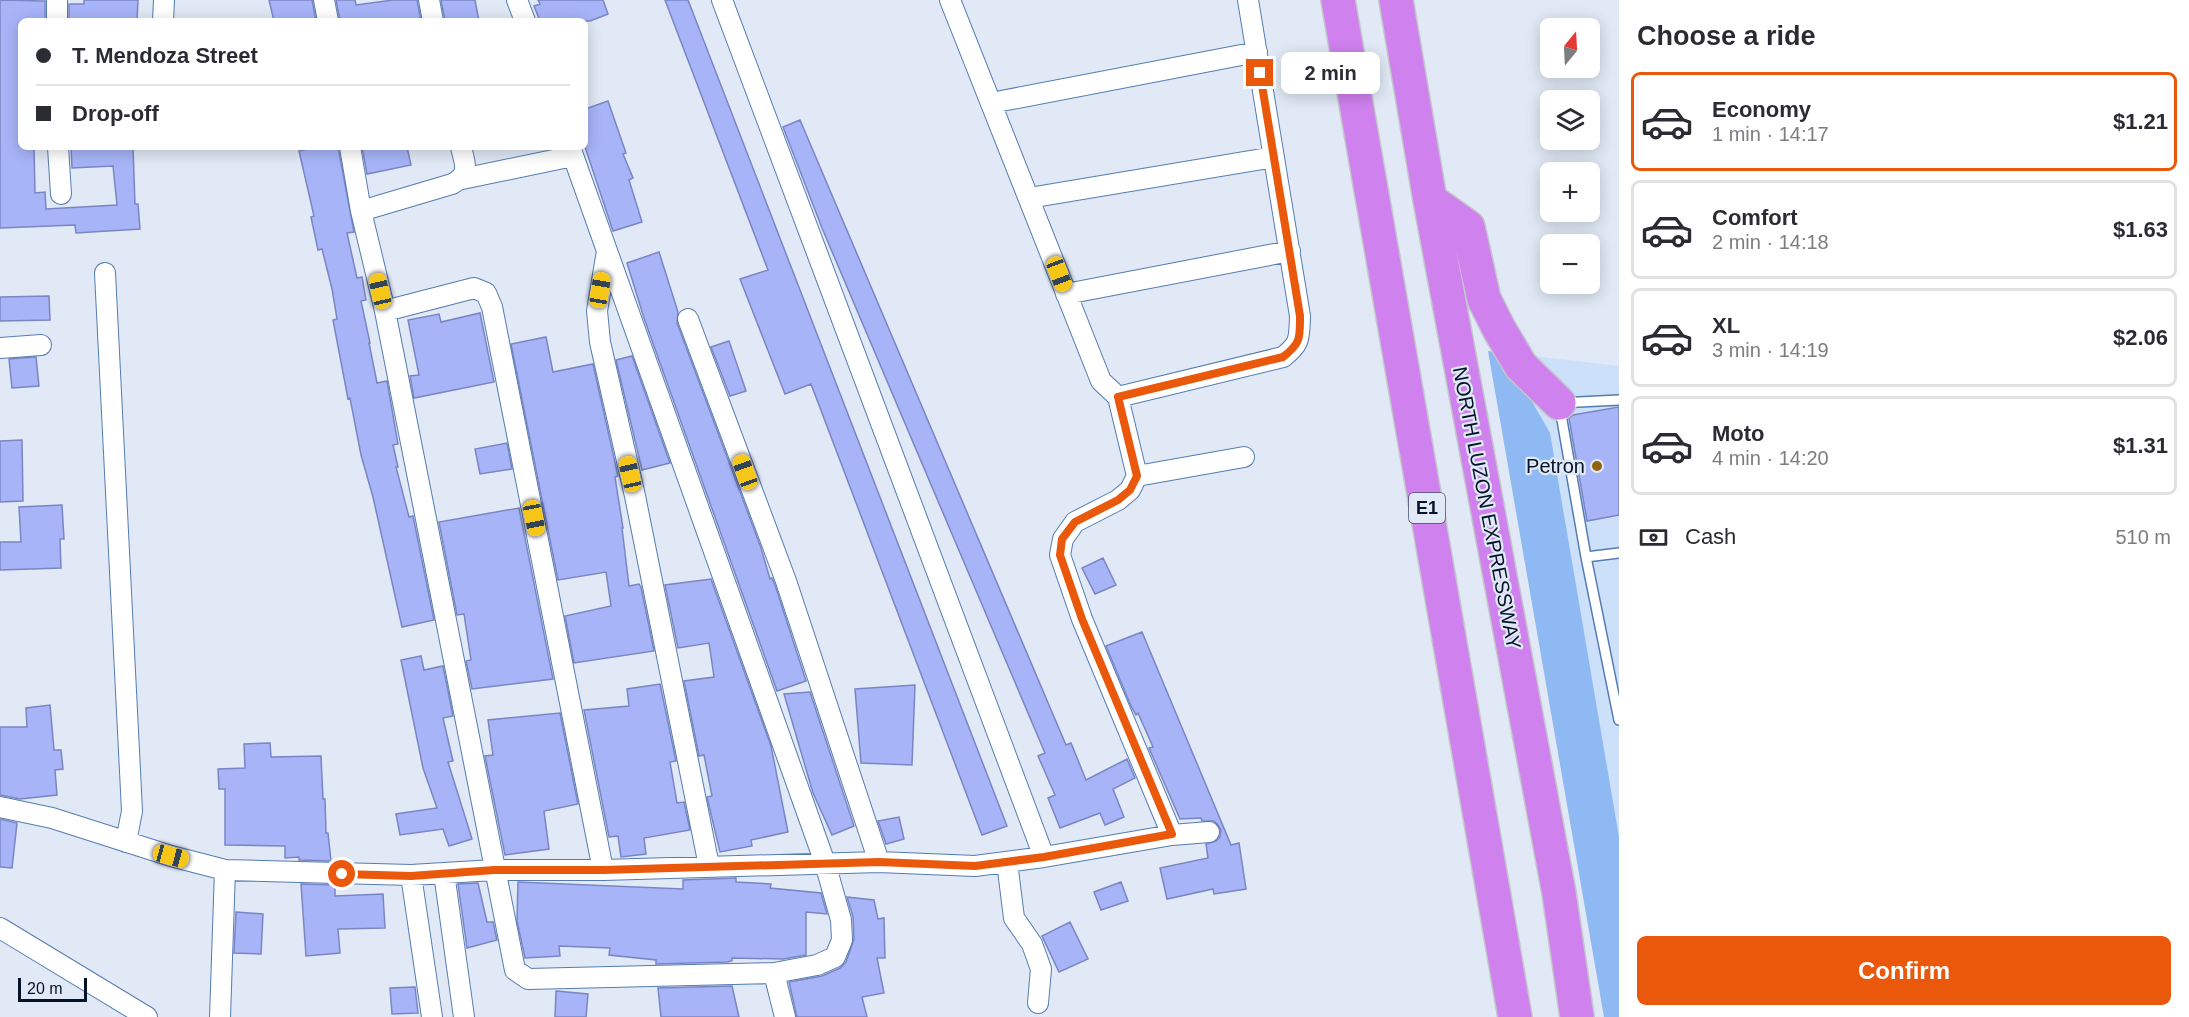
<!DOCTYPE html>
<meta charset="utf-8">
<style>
body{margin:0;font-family:Helvetica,sans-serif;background:#f7f7f7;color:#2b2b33;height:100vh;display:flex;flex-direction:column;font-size:22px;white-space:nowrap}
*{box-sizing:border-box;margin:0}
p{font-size:20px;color:#7c7c81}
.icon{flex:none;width:33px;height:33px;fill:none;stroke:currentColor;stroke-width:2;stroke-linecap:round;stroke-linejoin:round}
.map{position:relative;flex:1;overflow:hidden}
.sheet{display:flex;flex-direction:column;background:#fff;width:570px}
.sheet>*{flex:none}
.hud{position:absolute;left:18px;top:18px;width:570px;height:132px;border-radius:9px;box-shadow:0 3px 15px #0003;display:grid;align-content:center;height:132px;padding:0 18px;background:#fff}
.needle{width:39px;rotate:18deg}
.tools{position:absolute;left:1540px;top:18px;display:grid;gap:12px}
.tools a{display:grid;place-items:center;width:60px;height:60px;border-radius:9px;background:#fff;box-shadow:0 3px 15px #0003;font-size:30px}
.scale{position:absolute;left:18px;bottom:15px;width:69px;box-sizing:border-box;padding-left:6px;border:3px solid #041328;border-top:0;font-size:16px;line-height:21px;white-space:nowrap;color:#041328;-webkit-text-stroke:4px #e0e9f5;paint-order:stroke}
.end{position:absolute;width:27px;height:27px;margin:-14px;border:8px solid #ea580c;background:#fff;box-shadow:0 0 0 3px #fff}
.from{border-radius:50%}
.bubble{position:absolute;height:42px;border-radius:9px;background:#fff;box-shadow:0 3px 15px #0003;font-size:20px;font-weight:800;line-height:42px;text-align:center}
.car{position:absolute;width:18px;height:36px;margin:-18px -9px;border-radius:8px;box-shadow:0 0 4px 2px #0007;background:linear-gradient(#f5c518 24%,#345 0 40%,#f5c518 0 76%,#345 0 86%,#f5c518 0)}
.hud b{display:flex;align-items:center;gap:21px;height:57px;font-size:22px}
.hud b+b{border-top:2px solid #e1e1e2}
.hud i{width:15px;height:15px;background:#2b2b33}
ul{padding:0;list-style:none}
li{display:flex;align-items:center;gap:18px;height:99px;margin:0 12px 9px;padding:0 6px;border:3px solid #e1e1e2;border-radius:9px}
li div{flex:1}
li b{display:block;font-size:22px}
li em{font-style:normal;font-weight:800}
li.on{border-color:#ea580c}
li>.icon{width:54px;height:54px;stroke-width:1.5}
h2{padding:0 18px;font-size:27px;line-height:72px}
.pay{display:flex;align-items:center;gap:15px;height:66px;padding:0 18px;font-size:22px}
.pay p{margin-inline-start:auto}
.primary-button{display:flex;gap:12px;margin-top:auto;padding:12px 18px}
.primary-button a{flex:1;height:69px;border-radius:9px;background:#ea580c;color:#fff;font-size:24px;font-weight:800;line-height:69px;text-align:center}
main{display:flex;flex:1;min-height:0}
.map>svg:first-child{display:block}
.built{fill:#cde0fa}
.green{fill:#8eb9f3}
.building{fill:#a7b4f8;stroke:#7b85c3;stroke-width:1.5}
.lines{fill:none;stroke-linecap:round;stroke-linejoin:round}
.lane-casing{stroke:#547cb1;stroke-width:12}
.street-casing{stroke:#547cb1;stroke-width:22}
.highway-casing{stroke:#c3c6cb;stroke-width:36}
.lane{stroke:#fff;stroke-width:9}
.street{stroke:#fff;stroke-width:20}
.highway{stroke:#cf81ee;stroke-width:33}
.route{stroke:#ea580c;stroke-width:8}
.poi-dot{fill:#8f620b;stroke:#e0e9f5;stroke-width:2}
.labels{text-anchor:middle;stroke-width:4.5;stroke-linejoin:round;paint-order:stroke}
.shield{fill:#e0e9f5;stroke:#465366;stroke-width:1.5}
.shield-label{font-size:18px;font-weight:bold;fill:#041328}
.poi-label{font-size:20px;fill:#041328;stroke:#e0e9f5;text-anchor:end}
.street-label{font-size:20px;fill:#041328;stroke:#e0e9f5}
</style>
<main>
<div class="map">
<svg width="1619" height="1017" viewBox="0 0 1619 1017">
<rect width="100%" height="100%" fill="#e0e9f5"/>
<!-- built -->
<path class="built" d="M 1488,351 L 1619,366 L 1619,1017 Z"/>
<!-- green -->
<path class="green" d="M 1488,351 L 1504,353 L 1550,433 L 1619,837 L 1619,1017 L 1604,1017 Z"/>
<!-- building -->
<path class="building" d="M 0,0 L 45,1 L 45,21 L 21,21 L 21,147 L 34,147 L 35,193 L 45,192 L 46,209 L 117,205 L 113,166 L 72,168 L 71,147 L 133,147 L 135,204 L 138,204 L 140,229 L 76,233 L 75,225 L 0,228 Z
M 84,0 L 138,0 L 137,21 L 69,21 L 69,4 L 84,4 Z
M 269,0 L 312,0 L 316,21 L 274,21 Z
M 336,0 L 355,0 L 356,5 L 393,0 L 417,0 L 421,21 L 340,21 Z
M 441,0 L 475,0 L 479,21 L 445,21 Z
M 538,0 L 603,0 L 608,14 L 590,21 L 540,21 L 534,6 L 540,4 Z
M 665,0 L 688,0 L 1007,826 L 982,835 L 811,384 L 785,394 L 740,279 L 768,270 Z
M 608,101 L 626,153 L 623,154 L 633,178 L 629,180 L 642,222 L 613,231 L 585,147 L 585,109 Z
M 800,120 L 1066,745 L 1071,743 L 1086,780 L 1127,759 L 1135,778 L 1113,789 L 1124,817 L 1105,825 L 1100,813 L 1060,828 L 1048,798 L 1055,795 L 1038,756 L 1045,753 L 822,228 L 783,127 Z
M 316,147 L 338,147 L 354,232 L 347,233 L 357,278 L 362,277 L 366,300 L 361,301 L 370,343 L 369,343 L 377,383 L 387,381 L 398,444 L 393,445 L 398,467 L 396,467 L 409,517 L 413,516 L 434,620 L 402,627 L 373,497 L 361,455 L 350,398 L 348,399 L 333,320 L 337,319 L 332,289 L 322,249 L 318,250 L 311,217 L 314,216 L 299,151 Z
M 362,147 L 407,147 L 411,165 L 367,174 Z
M 659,252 L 678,312 L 677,323 L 761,548 L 770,579 L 772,578 L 775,585 L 806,681 L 777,691 L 644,318 L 627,263 Z
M 49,296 L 50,320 L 0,321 L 0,297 Z
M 480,313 L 494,382 L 414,398 L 410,376 L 419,375 L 408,320 L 439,314 L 441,322 Z
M 546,337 L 553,372 L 593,364 L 618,476 L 615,477 L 623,528 L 622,528 L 629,586 L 639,584 L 641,587 L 654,651 L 574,663 L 565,616 L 611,606 L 606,572 L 558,580 L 511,344 Z
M 729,341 L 746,391 L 730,396 L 711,347 Z
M 632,356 L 670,463 L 642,470 L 616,360 Z
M 36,357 L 39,386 L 12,388 L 9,359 Z
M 1619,407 L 1619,515 L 1587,521 L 1569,418 L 1573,415 Z
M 22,440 L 23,501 L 0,502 L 0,441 Z
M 507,443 L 512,469 L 480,474 L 475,449 Z
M 62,505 L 64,539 L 60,539 L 61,568 L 0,570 L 0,542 L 21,542 L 19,507 Z
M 519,508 L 553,679 L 472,689 L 466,661 L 471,660 L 464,614 L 457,615 L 439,522 Z
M 1103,558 L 1116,585 L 1095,594 L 1082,568 Z
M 711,579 L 771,746 L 788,832 L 751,840 L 752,846 L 720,852 L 707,797 L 712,796 L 704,755 L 699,756 L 684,681 L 714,677 L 709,643 L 678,648 L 665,585 Z
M 1142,632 L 1231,845 L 1239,843 L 1246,889 L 1214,894 L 1213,889 L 1167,899 L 1160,868 L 1208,858 L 1206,844 L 1216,841 L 1220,837 L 1221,830 L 1218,825 L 1214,821 L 1202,821 L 1201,818 L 1180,819 L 1149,748 L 1153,747 L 1138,713 L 1136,715 L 1131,706 L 1106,646 Z
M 421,656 L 424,670 L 443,666 L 453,716 L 443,718 L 453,761 L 448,762 L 472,839 L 449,846 L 443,829 L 400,835 L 396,814 L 437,808 L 423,768 L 401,660 Z
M 660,684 L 676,761 L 670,762 L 677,803 L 684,802 L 690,830 L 644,838 L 646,854 L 621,857 L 618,836 L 609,837 L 584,710 L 629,706 L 627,689 Z
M 915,685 L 912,765 L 861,763 L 855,689 Z
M 810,692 L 854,826 L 832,835 L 813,793 L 784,694 Z
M 50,705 L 54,750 L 61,750 L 63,769 L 55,770 L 57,795 L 20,799 L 0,795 L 0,727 L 27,727 L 26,708 Z
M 560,713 L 578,804 L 544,811 L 549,849 L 505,855 L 485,756 L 493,755 L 488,720 Z
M 270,743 L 271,757 L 321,756 L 323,799 L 325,799 L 326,833 L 328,833 L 331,861 L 299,860 L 299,857 L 285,858 L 285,846 L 225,845 L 225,789 L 219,789 L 218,769 L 245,768 L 244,744 Z
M 899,817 L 904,839 L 886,844 L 878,821 Z
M 0,819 L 17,823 L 12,868 L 0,867 Z
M 736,878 L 736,882 L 771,884 L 770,888 L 821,893 L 827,914 L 806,912 L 806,955 L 783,959 L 732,958 L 732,961 L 727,962 L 656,964 L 656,960 L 609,955 L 610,948 L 559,946 L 560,956 L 525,958 L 517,921 L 518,882 L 683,889 L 683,880 Z
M 1121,882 L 1128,901 L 1101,910 L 1094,892 Z
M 478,883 L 487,922 L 493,922 L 497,940 L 467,948 L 458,884 Z
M 301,884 L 335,885 L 335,896 L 383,894 L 385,928 L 338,929 L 340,953 L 306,956 Z
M 847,897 L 874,900 L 878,919 L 884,918 L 885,958 L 877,958 L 884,993 L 862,997 L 867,1017 L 797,1017 L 789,982 L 822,976 L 840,968 L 846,962 L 854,939 L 853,917 Z
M 236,912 L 263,914 L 261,954 L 234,953 Z
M 1070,922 L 1088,959 L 1059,972 L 1042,936 Z
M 732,986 L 739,1017 L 661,1017 L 658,988 Z
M 415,987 L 418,1013 L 392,1014 L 390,988 Z
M 556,991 L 588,994 L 586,1017 L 555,1017 Z"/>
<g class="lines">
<!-- lane casing -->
<g class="lane-casing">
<path id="lane" d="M 1619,400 L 1559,403 L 1586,557 L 1619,720
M 1586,557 L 1619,553"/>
</g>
<!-- street casing -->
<g class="street-casing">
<path id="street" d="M 324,0 L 328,21
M 429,0 L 433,21
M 517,0 L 525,21
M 722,0 L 1044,857
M 950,0 L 1101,381 L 1118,397 L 1283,357 C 1301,343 1299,338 1300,316 L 1248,0
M 57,21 L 57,0
M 163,21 L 164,0
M 991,103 L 1257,52
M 58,147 L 61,194
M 350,147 L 361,211 L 385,311 L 515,970 L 528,979 L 774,973 L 817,965 L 835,957 L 842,940 L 841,920 L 825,863 L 570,147
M 462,179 L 573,156
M 1029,198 L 1274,157
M 361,211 L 452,184 C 471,174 465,165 461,147
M 607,251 L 597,311 L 600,342 L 635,496 L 709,866
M 105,273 L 132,811 L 126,842
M 1066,294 L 1290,251
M 385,311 L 474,288 L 486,293 L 492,307 L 603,870
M 688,319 L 786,581 L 879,862
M 0,348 L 41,345
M 1118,397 L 1137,476 L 1130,490 L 1118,500 L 1075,522 L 1063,539 L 1060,555 L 1082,619 L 1172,835
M 1137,476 L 1244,457
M 0,807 L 52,818 L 171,856 L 225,870 L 411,875 L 494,870 L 603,870 L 879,862 L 975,866 L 1044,857 L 1172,835 L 1209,832
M 1007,862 L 1014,918 L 1032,944 L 1041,969 L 1038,1003
M 444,873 L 464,1017
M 411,875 L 432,1017
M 0,928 L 147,1017
M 774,973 L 785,1017
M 220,1017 L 225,870"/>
</g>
<!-- highway casing -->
<g class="highway-casing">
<path id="highway" d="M 1338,0 L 1515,1017
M 1396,0 L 1430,200 L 1559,893 L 1577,1017
M 1430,200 L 1468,227 L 1484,299 L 1499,329 L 1521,366 L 1559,403"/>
</g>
<!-- lane -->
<use href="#lane" class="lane"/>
<!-- street -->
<use href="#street" class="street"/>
<!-- highway -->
<use href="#highway" class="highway"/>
</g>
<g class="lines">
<!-- route -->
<path class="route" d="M 342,874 L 411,876 L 494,870 L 603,870 L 879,862 L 975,866 L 1044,857 L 1172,834 L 1082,619 L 1060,555 L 1062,539 L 1075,522 L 1118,500 L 1130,490 L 1137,476 L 1118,397 L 1283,357 C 1301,343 1300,338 1300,316 L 1260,73"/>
</g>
<!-- markers -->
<circle class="poi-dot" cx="1597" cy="466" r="6"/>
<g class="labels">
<!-- shield labels -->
<rect class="shield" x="1409" y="493" width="36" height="30" rx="4.5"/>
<g class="shield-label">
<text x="1427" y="514">E1</text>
</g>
<!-- poi labels -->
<g class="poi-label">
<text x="1585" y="473">Petron</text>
</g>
<!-- street labels -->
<g class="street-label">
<text transform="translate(1487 508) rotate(79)" y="7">NORTH LUZON EXPRESSWAY</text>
</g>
</g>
</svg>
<div class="tools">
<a><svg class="needle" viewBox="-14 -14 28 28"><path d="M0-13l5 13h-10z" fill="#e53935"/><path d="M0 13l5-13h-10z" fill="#7c7c81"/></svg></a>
<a><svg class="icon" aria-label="layers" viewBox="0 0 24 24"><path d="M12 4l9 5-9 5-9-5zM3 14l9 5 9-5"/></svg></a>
<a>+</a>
<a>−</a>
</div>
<div class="scale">20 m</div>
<i class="end from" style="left:342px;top:874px"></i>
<i class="end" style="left:1260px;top:73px"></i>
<div class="bubble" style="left:1281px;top:52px;width:99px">2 min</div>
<i class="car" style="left:1059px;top:274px;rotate:159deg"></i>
<i class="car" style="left:600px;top:290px;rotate:9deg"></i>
<i class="car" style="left:380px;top:291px;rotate:347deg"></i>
<i class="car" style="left:745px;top:472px;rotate:340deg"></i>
<i class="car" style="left:630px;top:474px;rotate:347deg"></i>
<i class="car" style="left:534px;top:518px;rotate:169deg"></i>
<i class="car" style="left:171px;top:856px;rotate:105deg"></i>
<div class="hud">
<b><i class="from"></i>T. Mendoza Street</b>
<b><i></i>Drop-off</b>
</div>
</div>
<section class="sheet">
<h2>Choose a ride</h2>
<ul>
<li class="on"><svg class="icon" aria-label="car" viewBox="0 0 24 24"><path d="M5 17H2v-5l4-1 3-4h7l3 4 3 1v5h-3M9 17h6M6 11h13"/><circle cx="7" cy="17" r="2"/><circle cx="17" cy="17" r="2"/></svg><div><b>Economy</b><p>1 min · 14:17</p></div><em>$1.21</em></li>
<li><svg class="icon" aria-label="car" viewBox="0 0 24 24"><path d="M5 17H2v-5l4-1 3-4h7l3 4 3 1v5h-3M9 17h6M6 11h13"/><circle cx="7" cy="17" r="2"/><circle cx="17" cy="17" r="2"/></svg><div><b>Comfort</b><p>2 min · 14:18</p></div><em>$1.63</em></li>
<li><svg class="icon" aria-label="car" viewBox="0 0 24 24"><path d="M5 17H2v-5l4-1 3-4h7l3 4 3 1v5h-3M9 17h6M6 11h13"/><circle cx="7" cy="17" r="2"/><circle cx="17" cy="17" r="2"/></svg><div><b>XL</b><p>3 min · 14:19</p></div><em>$2.06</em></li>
<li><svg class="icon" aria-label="car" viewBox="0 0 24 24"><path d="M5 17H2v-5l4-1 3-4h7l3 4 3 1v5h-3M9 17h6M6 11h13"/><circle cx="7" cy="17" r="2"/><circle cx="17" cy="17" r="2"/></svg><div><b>Moto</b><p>4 min · 14:20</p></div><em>$1.31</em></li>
</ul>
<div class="pay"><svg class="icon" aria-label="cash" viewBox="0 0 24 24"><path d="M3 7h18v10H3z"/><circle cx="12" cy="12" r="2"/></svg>Cash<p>510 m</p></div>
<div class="primary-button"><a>Confirm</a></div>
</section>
</main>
